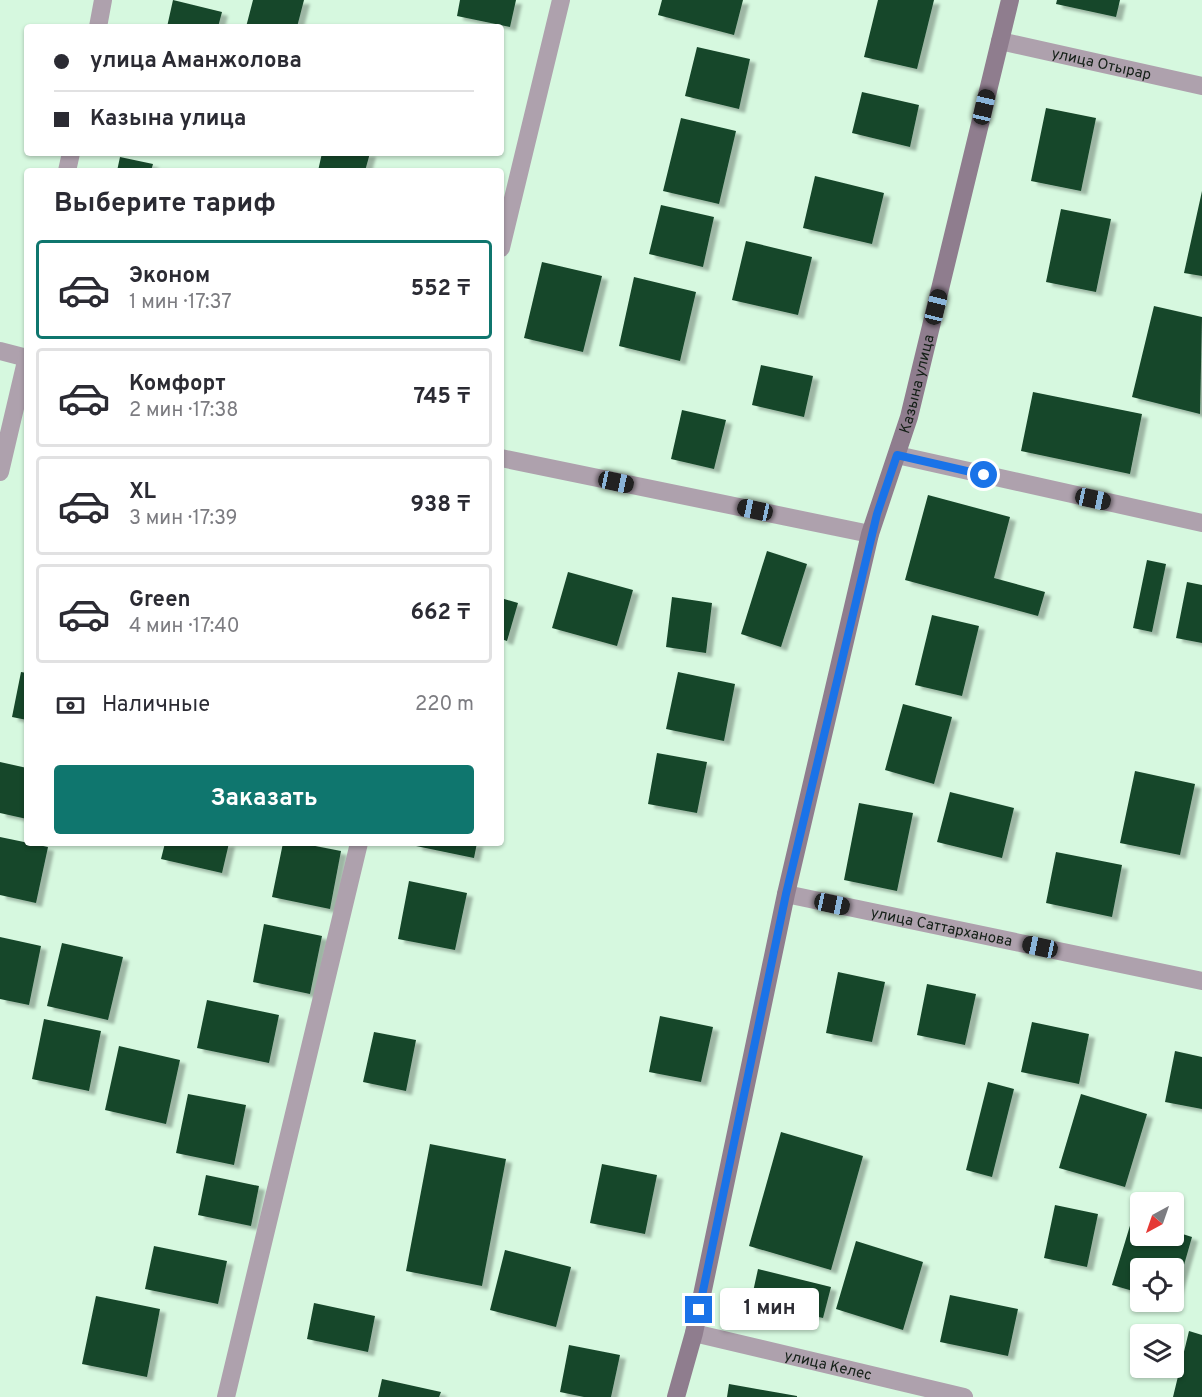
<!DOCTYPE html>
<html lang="ru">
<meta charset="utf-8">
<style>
body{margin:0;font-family:Overpass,sans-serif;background:#f2f2f3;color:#2b2b33;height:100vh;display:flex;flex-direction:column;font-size:22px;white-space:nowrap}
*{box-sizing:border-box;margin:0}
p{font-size:20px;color:#7c7c81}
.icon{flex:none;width:33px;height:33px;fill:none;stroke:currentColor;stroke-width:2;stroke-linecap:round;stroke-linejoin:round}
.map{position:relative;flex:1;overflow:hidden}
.sheet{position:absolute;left:24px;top:168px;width:480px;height:678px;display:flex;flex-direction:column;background:#fff;border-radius:6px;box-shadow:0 2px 4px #0004}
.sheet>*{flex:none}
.top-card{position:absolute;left:24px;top:24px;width:480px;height:132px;border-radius:6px;box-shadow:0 2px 4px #0004;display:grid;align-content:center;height:132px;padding:0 30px;background:#fff}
.needle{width:39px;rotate:220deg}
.fabs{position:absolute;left:1130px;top:1192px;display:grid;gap:12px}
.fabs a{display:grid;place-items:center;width:54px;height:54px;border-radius:6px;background:#fff;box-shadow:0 2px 4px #0004;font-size:30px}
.end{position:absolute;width:27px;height:27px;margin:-14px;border:8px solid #1a73e8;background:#fff;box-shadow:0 0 0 3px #fff}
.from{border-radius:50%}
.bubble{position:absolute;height:42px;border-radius:6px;background:#fff;box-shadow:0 2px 4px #0004;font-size:20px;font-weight:700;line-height:42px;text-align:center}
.car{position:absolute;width:18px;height:36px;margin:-18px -9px;border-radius:8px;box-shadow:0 0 4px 2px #0007;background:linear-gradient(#222 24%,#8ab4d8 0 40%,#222 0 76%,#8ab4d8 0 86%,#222 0)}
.top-card b{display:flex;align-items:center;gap:21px;height:57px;font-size:22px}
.top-card b+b{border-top:2px solid #e1e1e2}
.top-card i{width:15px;height:15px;background:#2b2b33}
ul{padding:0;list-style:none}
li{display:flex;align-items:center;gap:18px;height:99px;margin:0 12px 9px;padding:0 18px;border:3px solid #e1e1e2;border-radius:6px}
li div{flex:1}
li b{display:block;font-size:22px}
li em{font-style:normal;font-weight:700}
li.on{border-color:#0f766e}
li>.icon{width:54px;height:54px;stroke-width:1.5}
h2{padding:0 30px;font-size:27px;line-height:72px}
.pay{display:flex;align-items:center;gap:15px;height:66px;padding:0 30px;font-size:22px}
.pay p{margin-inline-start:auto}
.cta{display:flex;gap:12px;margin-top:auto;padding:12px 30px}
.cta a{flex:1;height:69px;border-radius:6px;background:#0f766e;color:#fff;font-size:24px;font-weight:700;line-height:69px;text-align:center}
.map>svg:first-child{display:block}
.building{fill:#17462a;filter:url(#shadow)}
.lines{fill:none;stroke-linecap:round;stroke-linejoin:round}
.street{stroke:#aea1ad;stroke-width:18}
.secondary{stroke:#8f7d8e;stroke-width:18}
.route{stroke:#1a73e8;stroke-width:8}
.labels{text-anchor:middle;stroke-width:6;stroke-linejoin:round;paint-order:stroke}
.street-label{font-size:15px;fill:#131f16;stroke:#d6f8df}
</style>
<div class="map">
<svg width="1202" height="1397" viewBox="0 0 1202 1397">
<defs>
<filter id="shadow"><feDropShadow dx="6" dy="4" stdDeviation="1.5" flood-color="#0004"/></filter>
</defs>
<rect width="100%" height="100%" fill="#d6f8df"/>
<!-- building -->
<path class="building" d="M 173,0 L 222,12 L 218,27 L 167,27 Z
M 253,0 L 304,0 L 297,27 L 246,27 Z
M 460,0 L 516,0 L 510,27 L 457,16 Z
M 662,0 L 743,0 L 734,35 L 658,15 Z
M 878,0 L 934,0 L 917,69 L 864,57 Z
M 1057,0 L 1120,0 L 1116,17 L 1056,4 Z
M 697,47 L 750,59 L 739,109 L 685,96 Z
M 862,92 L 919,105 L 910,147 L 852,133 Z
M 1046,108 L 1096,118 L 1081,191 L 1031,181 Z
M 681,118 L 736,131 L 719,204 L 663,191 Z
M 322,153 L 370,153 L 365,171 L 318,171 Z
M 120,157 L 153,164 L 151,171 L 117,171 Z
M 815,176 L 884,193 L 872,244 L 803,228 Z
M 1202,191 L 1202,276 L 1184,273 Z
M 661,205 L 714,217 L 703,267 L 649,254 Z
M 1061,209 L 1111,219 L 1096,292 L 1046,282 Z
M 746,241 L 812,257 L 798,315 L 732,300 Z
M 542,262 L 602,276 L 583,352 L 524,338 Z
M 634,277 L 696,292 L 680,361 L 619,346 Z
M 1154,306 L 1202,317 L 1200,414 L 1132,397 Z
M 761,365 L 813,376 L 804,417 L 752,405 Z
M 1033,392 L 1142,414 L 1130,474 L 1021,451 Z
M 682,410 L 726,420 L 714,469 L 671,459 Z
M 928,495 L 1010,517 L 994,578 L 1045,592 L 1038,616 L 905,580 Z
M 767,551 L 807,564 L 781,647 L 741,634 Z
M 1147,560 L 1166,564 L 1152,632 L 1133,628 Z
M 568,572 L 633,590 L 617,646 L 552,628 Z
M 1187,582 L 1202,585 L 1202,643 L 1176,638 Z
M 672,597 L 712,603 L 706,653 L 666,647 Z
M 501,598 L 518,603 L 507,641 L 501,639 Z
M 932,615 L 979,626 L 962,696 L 915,685 Z
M 21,672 L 27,673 L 27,720 L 12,717 Z
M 678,672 L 735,684 L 724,741 L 666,729 Z
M 903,704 L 952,717 L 934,784 L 885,770 Z
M 657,753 L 707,762 L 697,813 L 648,804 Z
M 0,762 L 27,768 L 27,819 L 0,813 Z
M 1135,771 L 1195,784 L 1180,855 L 1120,843 Z
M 950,792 L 1014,808 L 1002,858 L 937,842 Z
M 859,803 L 913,813 L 897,891 L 844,880 Z
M 0,837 L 48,847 L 36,903 L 0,895 Z
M 165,843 L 229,843 L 222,873 L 161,859 Z
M 283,843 L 300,843 L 341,851 L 330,909 L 272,897 Z
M 417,843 L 477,843 L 474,858 L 416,846 Z
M 1056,852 L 1122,865 L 1112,917 L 1046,903 Z
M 409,881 L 467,893 L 455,950 L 398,939 Z
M 264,924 L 322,936 L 310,994 L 253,982 Z
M 0,937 L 41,946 L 29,1005 L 0,999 Z
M 62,943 L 123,957 L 108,1020 L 47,1006 Z
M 838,972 L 885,982 L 872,1042 L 826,1033 Z
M 927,984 L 976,994 L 965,1045 L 917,1035 Z
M 207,1000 L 279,1015 L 269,1063 L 197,1048 Z
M 660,1016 L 713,1027 L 701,1082 L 649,1072 Z
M 44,1019 L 101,1031 L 89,1091 L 32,1079 Z
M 1032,1022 L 1089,1034 L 1079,1084 L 1021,1072 Z
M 374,1032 L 416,1040 L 406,1091 L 363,1082 Z
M 119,1046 L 180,1060 L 166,1124 L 105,1110 Z
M 1175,1051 L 1202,1057 L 1202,1109 L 1165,1102 Z
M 988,1082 L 1014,1089 L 992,1177 L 966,1170 Z
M 188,1094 L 246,1105 L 234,1165 L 176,1153 Z
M 1081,1094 L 1147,1114 L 1125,1187 L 1059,1168 Z
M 781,1132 L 863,1156 L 831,1270 L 749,1246 Z
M 430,1144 L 506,1159 L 482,1286 L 406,1271 Z
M 602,1164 L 657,1175 L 645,1234 L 590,1223 Z
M 206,1175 L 259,1186 L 251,1226 L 198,1215 Z
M 1055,1205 L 1098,1214 L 1087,1267 L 1044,1258 Z
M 1132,1219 L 1140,1221 L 1140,1236 L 1173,1236 L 1173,1231 L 1192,1237 L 1174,1300 L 1173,1269 L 1140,1269 L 1140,1293 L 1112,1285 Z
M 856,1241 L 923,1262 L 903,1330 L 836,1309 Z
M 154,1246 L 227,1261 L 218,1304 L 145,1289 Z
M 505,1250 L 571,1267 L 556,1327 L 490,1310 Z
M 758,1269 L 831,1287 L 823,1318 L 751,1301 Z
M 950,1295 L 1018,1309 L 1008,1356 L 940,1342 Z
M 96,1296 L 160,1309 L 147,1377 L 82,1364 Z
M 314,1303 L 375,1316 L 368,1352 L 307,1339 Z
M 1189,1331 L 1202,1335 L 1202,1397 L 1173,1397 Z
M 569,1345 L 620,1355 L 611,1397 L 584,1397 L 560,1392 Z
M 382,1379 L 441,1392 L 439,1397 L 378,1397 Z
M 729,1384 L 797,1396 L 797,1397 L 727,1397 Z"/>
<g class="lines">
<!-- street -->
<g class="street">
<path d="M 98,27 L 103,0"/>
<path id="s1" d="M 1000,41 L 1202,86"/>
<path d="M 67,171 L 71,153"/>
<path d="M 501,248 L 561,0"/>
<path d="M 0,351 L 27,358"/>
<path d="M 897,455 L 1202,523"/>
<path d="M 501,458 L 870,534"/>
<path d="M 0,472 L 27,357"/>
<path id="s2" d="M 786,894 L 1202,981"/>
<path id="s3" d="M 694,1333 L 964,1397"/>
<path d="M 226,1397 L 359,843"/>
</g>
<!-- secondary -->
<path class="secondary" id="s4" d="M 676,1397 L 694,1333 L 786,894 L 870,534 L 909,417 L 1010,0"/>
</g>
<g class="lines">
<!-- route -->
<path class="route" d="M 699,1310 L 786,894 L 877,514 L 897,455 L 984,475"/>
</g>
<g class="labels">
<!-- street labels -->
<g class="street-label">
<text dy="5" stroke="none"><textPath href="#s1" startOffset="104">улица Отырар</textPath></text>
<text dy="5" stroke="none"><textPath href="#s4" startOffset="1042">Казына улица</textPath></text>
<text dy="5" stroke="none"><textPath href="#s2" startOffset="159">улица Саттарханова</textPath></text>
<text dy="5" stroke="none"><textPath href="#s3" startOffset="138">улица Келес</textPath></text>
</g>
</g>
</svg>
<div class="fabs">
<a><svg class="needle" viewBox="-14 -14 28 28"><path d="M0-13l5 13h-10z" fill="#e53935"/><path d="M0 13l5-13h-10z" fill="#7c7c81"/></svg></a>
<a><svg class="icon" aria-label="locate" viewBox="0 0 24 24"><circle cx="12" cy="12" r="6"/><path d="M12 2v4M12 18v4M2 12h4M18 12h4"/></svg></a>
<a><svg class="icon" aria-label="layers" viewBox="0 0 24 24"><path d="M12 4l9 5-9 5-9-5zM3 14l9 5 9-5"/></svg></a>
</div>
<i class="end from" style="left:984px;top:475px"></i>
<i class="end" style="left:699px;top:1310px"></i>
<div class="bubble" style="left:720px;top:1288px;width:99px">1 мин</div>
<i class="car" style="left:984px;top:107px;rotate:13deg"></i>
<i class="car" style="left:936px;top:307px;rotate:14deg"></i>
<i class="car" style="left:616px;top:482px;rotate:102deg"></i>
<i class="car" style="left:1093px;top:499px;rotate:102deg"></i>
<i class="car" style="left:755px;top:510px;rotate:282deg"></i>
<i class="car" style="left:832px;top:904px;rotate:102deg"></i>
<i class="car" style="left:1040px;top:947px;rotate:282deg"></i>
<div class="top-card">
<b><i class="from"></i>улица Аманжолова</b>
<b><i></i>Казына улица</b>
</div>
<section class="sheet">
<h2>Выберите тариф</h2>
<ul>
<li class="on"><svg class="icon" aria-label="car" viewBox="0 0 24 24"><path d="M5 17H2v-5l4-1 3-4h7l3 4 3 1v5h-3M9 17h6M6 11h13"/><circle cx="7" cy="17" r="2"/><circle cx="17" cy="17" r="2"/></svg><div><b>Эконом</b><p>1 мин · 17:37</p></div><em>552 ₸</em></li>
<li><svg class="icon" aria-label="car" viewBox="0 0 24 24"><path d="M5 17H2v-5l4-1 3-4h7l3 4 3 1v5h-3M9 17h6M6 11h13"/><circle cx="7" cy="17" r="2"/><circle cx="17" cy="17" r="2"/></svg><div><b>Комфорт</b><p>2 мин · 17:38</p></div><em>745 ₸</em></li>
<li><svg class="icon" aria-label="car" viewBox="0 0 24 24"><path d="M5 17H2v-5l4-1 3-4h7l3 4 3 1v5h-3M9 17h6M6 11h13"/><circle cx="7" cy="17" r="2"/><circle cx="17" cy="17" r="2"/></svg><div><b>XL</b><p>3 мин · 17:39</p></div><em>938 ₸</em></li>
<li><svg class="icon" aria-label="car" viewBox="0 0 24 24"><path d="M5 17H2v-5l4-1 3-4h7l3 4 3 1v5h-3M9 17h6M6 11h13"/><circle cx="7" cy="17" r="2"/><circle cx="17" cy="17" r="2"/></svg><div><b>Green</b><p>4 мин · 17:40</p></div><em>662 ₸</em></li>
</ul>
<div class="pay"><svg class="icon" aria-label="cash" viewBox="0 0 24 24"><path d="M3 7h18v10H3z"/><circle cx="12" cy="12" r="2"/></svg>Наличные<p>220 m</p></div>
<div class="cta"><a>Заказать</a></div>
</section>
</div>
